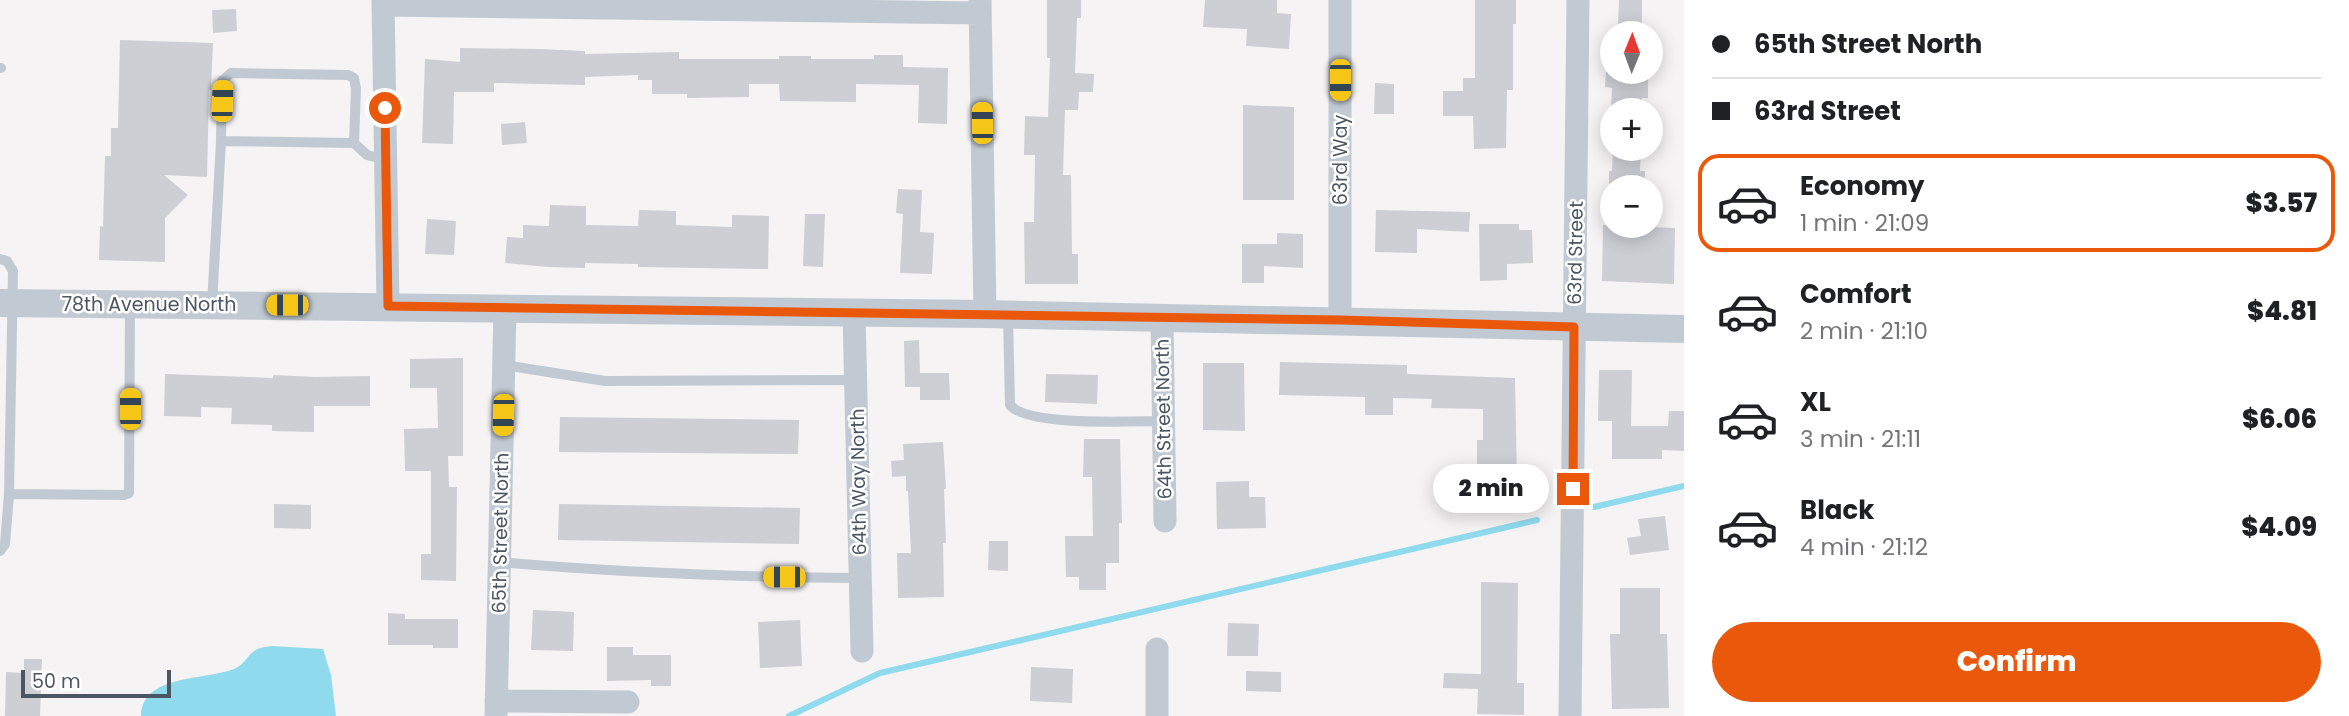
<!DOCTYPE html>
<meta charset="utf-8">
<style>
body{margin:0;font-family:Poppins,sans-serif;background:#f2f2f2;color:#202124;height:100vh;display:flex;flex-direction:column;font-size:26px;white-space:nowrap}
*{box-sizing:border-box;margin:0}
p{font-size:23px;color:#757577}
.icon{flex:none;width:38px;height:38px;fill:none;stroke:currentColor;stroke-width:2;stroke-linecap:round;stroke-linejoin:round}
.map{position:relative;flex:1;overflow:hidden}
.details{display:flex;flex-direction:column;background:#fff;width:665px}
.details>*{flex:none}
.top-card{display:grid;align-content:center;height:154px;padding:0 28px;background:#fff}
.needle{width:46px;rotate:1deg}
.buttons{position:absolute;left:1600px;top:21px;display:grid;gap:14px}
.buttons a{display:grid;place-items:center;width:63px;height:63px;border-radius:50%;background:#fff;box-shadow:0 4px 18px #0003;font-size:35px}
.scale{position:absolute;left:21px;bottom:18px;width:150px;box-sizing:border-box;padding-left:7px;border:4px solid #4a5661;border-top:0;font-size:19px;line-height:24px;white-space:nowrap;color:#4a5661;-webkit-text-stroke:5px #fff;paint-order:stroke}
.end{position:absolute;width:32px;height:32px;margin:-16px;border:9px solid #ea580c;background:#fff;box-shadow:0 0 0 4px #fff}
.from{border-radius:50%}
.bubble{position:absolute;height:49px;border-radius:24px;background:#fff;box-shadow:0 4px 18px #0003;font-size:23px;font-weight:800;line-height:49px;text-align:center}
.car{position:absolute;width:21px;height:42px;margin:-21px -10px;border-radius:9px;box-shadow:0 0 5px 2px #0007;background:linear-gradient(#f5c518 24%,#345 0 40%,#f5c518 0 76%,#345 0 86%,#f5c518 0)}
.top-card b{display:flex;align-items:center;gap:24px;height:66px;font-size:26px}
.top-card b+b{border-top:2px solid #e0e0e0}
.top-card i{width:18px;height:18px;background:#202124}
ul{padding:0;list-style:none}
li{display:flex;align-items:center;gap:21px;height:98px;margin:0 14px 10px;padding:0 14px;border:4px solid transparent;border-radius:21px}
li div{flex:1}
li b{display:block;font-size:26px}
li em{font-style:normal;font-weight:800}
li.on{border-color:#ea580c}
li>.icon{width:63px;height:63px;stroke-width:1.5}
.action{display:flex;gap:14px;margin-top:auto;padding:14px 28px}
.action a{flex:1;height:80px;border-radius:42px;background:#ea580c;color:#fff;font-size:28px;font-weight:800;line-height:80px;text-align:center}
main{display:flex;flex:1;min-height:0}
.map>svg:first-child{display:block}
.water{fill:#90daee}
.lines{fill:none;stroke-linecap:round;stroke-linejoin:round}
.stream{stroke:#90daee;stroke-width:6}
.building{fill:#cdcfd5}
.service{stroke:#c1cad2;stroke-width:10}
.minor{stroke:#c1cad2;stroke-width:23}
.tertiary{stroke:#c1cad2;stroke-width:28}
.route{stroke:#ea580c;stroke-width:9}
.labels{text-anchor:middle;stroke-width:5;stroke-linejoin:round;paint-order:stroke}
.street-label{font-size:19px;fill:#4a5661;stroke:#fff}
</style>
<main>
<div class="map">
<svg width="1684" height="716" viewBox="0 0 1684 716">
<rect width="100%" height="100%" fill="#f5f3f3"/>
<!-- water -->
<path class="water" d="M 272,646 L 323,649 L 331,675 L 336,716 L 141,716 C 142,673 208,681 236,668 C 244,665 248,654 256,650 C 260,647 267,647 272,646 Z"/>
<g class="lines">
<!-- stream -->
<path class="stream" d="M 1594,507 L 1684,486
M 789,716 L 880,673 L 1537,520"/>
</g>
<!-- building -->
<path class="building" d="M 1047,0 L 1081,0 L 1081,18 L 1077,18 L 1075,73 L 1094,74 L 1093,92 L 1079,92 L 1078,110 L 1065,110 L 1063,175 L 1071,175 L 1072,254 L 1078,254 L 1078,284 L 1025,284 L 1024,222 L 1034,222 L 1035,155 L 1024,155 L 1025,116 L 1048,117 L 1050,58 L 1047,58 Z
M 1205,0 L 1277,0 L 1277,13 L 1291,14 L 1289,49 L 1246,46 L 1247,29 L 1203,27 Z
M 1475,0 L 1516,0 L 1516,24 L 1513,24 L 1513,90 L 1507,90 L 1506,148 L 1474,149 L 1473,116 L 1443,116 L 1443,91 L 1463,91 L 1463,78 L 1475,78 Z
M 1619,0 L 1642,0 L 1642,28 L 1618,27 Z
M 236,9 L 237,31 L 213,33 L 212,10 Z
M 120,40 L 213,43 L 211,90 L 209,90 L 207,177 L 164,175 L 188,195 L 165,218 L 165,262 L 99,260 L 100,226 L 103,227 L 105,156 L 111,156 L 111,128 L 118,128 Z
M 460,48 L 539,49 L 585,51 L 585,54 L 679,52 L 679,59 L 779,59 L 779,56 L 811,56 L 811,59 L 874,59 L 874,55 L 903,55 L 903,67 L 948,68 L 947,124 L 918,123 L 919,85 L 856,84 L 856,102 L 780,101 L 779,84 L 749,84 L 749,97 L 687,98 L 687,94 L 652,94 L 652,80 L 638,80 L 638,75 L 585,77 L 585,85 L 494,83 L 494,92 L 454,92 L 453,144 L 422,143 L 425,59 L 460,62 Z
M 1606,72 L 1648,72 L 1648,98 L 1642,98 L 1641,108 L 1611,108 L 1612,88 L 1605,87 Z
M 1375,83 L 1394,84 L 1394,114 L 1374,114 Z
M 1243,105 L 1294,107 L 1294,200 L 1243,200 Z
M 525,122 L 527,143 L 502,145 L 501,124 Z
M 1613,149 L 1641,149 L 1640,171 L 1645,171 L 1645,187 L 1609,187 L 1609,171 L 1612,171 Z
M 898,189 L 922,190 L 920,232 L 934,233 L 932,274 L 900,273 L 903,214 L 896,213 Z
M 550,205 L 586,206 L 586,225 L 638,226 L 639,210 L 676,211 L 676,225 L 732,227 L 732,215 L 769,216 L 768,269 L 638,267 L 638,264 L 585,263 L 585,268 L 548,267 L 505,263 L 507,237 L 523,238 L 523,225 L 549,226 Z
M 1376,210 L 1470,212 L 1469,232 L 1417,229 L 1417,253 L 1375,252 Z
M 805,214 L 825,214 L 823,267 L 803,266 Z
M 427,219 L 456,221 L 454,255 L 425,254 Z
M 1479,224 L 1519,224 L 1519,230 L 1532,230 L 1533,263 L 1507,264 L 1507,280 L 1480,281 Z
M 1603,225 L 1675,228 L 1674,284 L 1602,281 Z
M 1277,233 L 1303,234 L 1303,268 L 1264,266 L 1264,283 L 1242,283 L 1242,244 L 1277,244 Z
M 919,340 L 920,373 L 949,373 L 950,400 L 920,400 L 920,387 L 905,387 L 904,341 Z
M 463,358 L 463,456 L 448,456 L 449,487 L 457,487 L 456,581 L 421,580 L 421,554 L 431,554 L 431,471 L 405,471 L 404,429 L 438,428 L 437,388 L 410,388 L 410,359 Z
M 1280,362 L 1407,365 L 1407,374 L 1515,378 L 1517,479 L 1477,479 L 1477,440 L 1483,440 L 1483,409 L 1431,408 L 1432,399 L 1393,398 L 1393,415 L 1365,415 L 1365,397 L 1279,395 Z
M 1203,363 L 1244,363 L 1245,431 L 1203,430 Z
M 1599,370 L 1632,370 L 1631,426 L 1668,426 L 1669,411 L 1684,411 L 1684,451 L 1662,450 L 1662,459 L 1612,459 L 1612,421 L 1598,421 Z
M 165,374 L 273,378 L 273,375 L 315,377 L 370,376 L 370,406 L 314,406 L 314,432 L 272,431 L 272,425 L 231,424 L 232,408 L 201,407 L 201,417 L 164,416 Z
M 1046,374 L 1098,375 L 1097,404 L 1045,402 Z
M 560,417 L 799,420 L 798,454 L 559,452 Z
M 1084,439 L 1120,439 L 1122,523 L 1119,523 L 1119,563 L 1106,563 L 1106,590 L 1079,590 L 1079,577 L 1066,577 L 1065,536 L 1093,536 L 1092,477 L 1083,477 Z
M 943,442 L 946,489 L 944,489 L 946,543 L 943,543 L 944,597 L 898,598 L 897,553 L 911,553 L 908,491 L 906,491 L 906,476 L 892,477 L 891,461 L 904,460 L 903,444 Z
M 1249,481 L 1249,497 L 1265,497 L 1266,528 L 1217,529 L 1216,482 Z
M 274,504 L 311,505 L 311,529 L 274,528 Z
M 559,504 L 800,508 L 799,544 L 558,540 Z
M 1665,516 L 1669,550 L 1630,555 L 1627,538 L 1641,536 L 1638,519 Z
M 989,541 L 1008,541 L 1008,571 L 988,570 Z
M 1481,582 L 1518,583 L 1517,683 L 1524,683 L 1524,715 L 1477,714 L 1478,689 L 1443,688 L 1444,673 L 1481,674 Z
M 1620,588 L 1660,588 L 1660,634 L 1667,634 L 1669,708 L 1612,709 L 1610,634 L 1620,634 Z
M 533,610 L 574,612 L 573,651 L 531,650 Z
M 388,613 L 405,614 L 405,619 L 458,619 L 458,648 L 433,648 L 433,645 L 388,645 Z
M 800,620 L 802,666 L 760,668 L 758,622 Z
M 1228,623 L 1259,624 L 1258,656 L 1227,656 Z
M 607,647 L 633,647 L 633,655 L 671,655 L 671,686 L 651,686 L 651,680 L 607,681 Z
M 24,659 L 42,659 L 40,716 L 5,716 L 6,672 L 24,673 Z
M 1031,667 L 1073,669 L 1072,703 L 1030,701 Z
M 1246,671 L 1281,672 L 1281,692 L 1246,691 Z"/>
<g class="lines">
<!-- service -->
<path class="service" d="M 0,68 L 1,68
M 221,141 L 222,81 L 231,73 L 348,75 L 354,78 L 356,89 L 354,143
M 0,259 L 7,261 L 13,271 L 9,494
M 212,305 L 221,141 L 354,143 L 367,155 L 386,160
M 1008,317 L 1010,405 C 1028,427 1132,421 1163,421
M 504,365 L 605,381 L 856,380
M 0,551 L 5,544 L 9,494 L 124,495 L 129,493 L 130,305
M 499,562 C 619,573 739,577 860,578"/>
<!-- minor -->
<path class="minor" d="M 383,0 L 388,306
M 980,0 L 985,314
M 1340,0 L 1340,320
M 383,5 L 980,13
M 854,313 L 862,651
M 1162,318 L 1165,521
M 1157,649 L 1157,716
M 496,701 L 628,702
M 496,716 L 505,308
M 1570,716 L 1578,0"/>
<!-- tertiary -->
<path class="tertiary" d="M 0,303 L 985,314 L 1684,329"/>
</g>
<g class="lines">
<!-- route -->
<path class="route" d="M 385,108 L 388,306 L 1340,320 L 1574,327 L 1573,489"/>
</g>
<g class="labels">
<!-- street labels -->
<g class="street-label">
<text transform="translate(1340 160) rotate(-90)" y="7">63rd Way</text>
<text transform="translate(1575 253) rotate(-89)" y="7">63rd Street</text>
<text x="149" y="311">78th Avenue North</text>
<text transform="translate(1163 419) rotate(-91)" y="7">64th Street North</text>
<text transform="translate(858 482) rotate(-91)" y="7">64th Way North</text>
<text transform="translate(500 533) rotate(-89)" y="7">65th Street North</text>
</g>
</g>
</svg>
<div class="buttons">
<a><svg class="needle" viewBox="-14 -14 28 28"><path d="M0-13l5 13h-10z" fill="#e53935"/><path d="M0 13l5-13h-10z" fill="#757577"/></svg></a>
<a>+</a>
<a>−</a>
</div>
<div class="scale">50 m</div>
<i class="end from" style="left:385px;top:108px"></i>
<i class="end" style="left:1573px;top:489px"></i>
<div class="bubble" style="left:1433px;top:464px;width:116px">2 min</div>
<i class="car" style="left:1340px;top:80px;rotate:180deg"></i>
<i class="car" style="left:222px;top:101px;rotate:2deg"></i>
<i class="car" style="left:982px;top:123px;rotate:359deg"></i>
<i class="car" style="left:287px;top:305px;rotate:270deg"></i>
<i class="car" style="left:130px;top:409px;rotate:0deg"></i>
<i class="car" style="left:503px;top:415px;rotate:182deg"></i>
<i class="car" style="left:784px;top:577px;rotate:270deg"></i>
</div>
<section class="details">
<div class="top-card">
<b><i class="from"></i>65th Street North</b>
<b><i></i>63rd Street</b>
</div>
<ul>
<li class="on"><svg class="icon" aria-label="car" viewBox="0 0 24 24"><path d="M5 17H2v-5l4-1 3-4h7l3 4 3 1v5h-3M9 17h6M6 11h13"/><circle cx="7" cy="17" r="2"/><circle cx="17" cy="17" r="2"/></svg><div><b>Economy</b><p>1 min · 21:09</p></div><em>$3.57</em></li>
<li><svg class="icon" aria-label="car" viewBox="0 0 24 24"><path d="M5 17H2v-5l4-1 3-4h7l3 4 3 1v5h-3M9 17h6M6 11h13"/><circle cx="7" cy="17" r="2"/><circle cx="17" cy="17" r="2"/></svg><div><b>Comfort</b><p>2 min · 21:10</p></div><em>$4.81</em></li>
<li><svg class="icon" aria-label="car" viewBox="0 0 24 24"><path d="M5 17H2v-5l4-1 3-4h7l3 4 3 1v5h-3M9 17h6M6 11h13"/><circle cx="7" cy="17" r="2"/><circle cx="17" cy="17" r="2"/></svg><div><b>XL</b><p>3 min · 21:11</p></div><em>$6.06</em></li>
<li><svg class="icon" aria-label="car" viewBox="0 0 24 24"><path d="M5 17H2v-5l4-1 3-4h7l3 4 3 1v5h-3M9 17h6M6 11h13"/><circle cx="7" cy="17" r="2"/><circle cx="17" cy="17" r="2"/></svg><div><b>Black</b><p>4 min · 21:12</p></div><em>$4.09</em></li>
</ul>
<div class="action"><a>Confirm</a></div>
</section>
</main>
